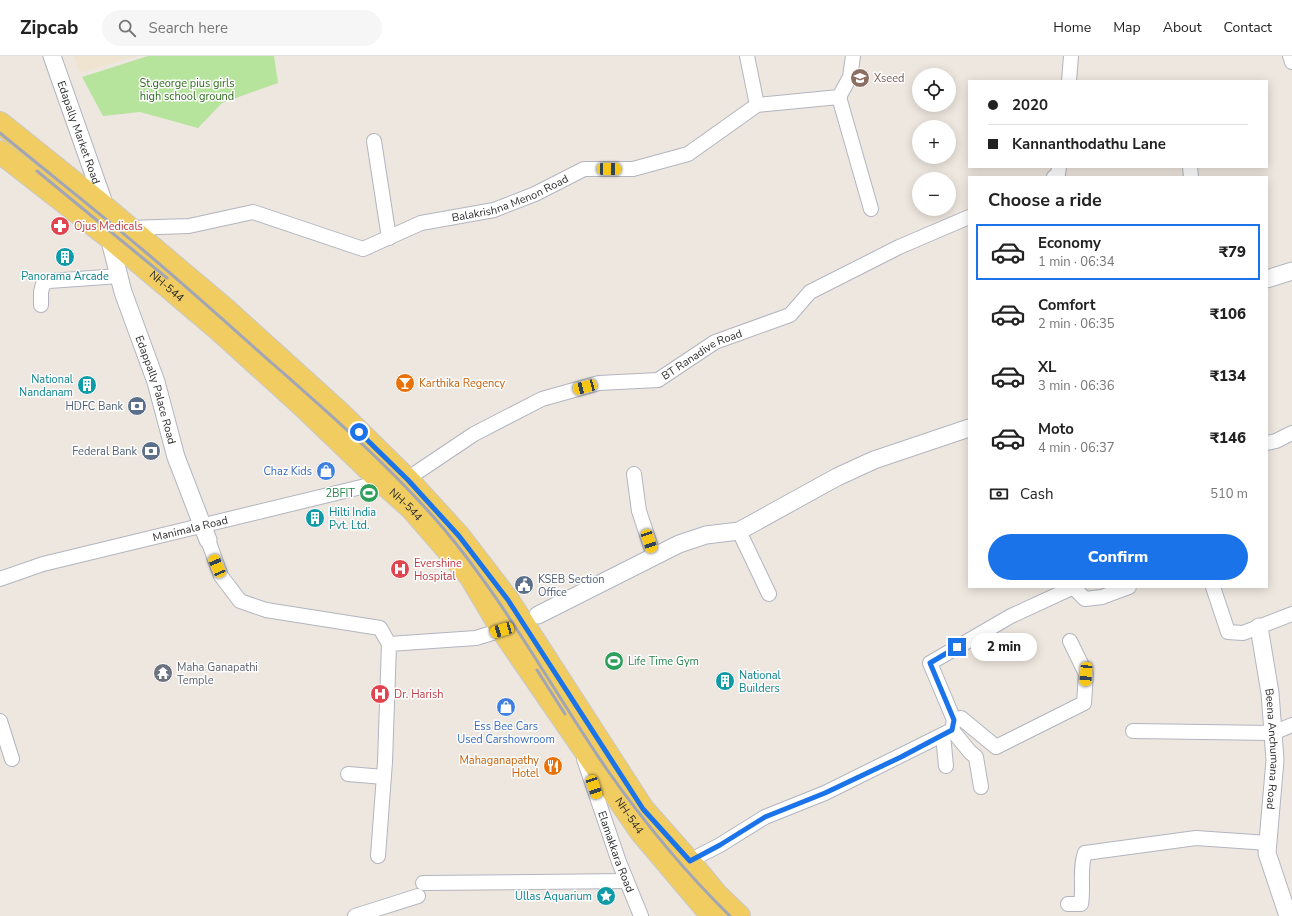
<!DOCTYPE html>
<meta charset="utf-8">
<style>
body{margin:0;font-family:"Nunito Sans",sans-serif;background:#f6f6f6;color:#222;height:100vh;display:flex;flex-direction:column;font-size:15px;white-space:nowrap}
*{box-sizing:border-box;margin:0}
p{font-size:13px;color:#767676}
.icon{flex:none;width:22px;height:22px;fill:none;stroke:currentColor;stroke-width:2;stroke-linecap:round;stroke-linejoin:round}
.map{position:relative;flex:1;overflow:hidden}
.sheet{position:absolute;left:968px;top:120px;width:300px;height:412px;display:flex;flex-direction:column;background:#fff;border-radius:0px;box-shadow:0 2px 10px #0003}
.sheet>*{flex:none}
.top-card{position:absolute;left:968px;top:24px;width:300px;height:88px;border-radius:0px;box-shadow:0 2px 10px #0003;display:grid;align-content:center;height:88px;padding:0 20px;background:#fff}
.fabs{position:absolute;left:912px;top:12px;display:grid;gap:8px}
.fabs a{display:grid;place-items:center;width:44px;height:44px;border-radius:50%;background:#fff;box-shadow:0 2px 10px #0003;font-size:20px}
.end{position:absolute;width:18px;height:18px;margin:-9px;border:5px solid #1a73e8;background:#fff;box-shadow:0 0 0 2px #fff}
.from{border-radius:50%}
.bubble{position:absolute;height:28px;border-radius:14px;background:#fff;box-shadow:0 2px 10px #0003;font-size:13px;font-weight:800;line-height:28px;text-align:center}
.car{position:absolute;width:12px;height:24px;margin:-12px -6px;border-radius:5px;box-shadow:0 0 3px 1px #0007;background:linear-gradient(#f5c518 24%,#345 0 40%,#f5c518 0 76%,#345 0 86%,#f5c518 0)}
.top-card b{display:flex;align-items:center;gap:14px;height:38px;font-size:15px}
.top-card b+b{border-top:1px solid #e0e0e0}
.top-card i{width:10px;height:10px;background:#222}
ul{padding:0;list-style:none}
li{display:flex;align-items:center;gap:12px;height:56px;margin:0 8px 6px;padding:0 12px;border:2px solid transparent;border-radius:0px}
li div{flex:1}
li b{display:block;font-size:15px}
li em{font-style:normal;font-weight:800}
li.current{border-color:#1a73e8}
li>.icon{width:36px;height:36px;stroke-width:1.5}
h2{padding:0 20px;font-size:18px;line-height:48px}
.pay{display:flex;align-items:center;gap:10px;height:44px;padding:0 20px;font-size:15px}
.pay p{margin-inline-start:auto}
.primary-button{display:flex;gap:8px;margin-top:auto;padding:8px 20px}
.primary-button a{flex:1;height:46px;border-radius:24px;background:#1a73e8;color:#fff;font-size:16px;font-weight:800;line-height:46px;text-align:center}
header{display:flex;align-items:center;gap:24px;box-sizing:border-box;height:56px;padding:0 20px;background:#fff;border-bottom:1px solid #e0e0e0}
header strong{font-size:19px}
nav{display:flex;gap:22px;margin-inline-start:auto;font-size:14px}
.search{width:280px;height:36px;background:#f6f6f6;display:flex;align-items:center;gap:10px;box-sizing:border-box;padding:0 14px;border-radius:22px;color:#767676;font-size:15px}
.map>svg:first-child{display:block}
.education{fill:#efe4cf}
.green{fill:#b6e49c}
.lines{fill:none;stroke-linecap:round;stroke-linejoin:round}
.minor-casing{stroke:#b2b5c0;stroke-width:16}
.tertiary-casing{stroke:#b2b5c0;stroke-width:19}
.primary-casing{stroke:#c8c8c8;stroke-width:24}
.minor{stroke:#fff;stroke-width:14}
.tertiary{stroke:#fff;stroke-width:17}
.primary{stroke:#f1cd61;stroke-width:22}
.rail{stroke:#a1a5b6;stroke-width:3}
.route{stroke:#1a73e8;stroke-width:5}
.labels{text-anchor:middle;stroke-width:3;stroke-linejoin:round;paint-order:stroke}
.education-label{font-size:11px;fill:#785e54;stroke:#fff;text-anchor:start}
.park-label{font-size:11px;fill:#2d6b1b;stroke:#fff}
.street-label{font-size:11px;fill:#2c2c2c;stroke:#fff}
.health-label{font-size:11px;fill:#be3a42;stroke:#fff;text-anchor:start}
.culture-label{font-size:11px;fill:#0d838f;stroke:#fff;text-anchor:end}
.food-label{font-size:11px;fill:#c56008;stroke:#fff;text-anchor:start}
.service-label{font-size:11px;fill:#4e5e75;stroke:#fff;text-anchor:end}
.shop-label{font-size:11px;fill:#366cbe;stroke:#fff;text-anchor:end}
.leisure-label{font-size:11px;fill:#27864d;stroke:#fff;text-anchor:end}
.worship-label{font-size:11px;fill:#5b616d;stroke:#fff;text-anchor:start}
</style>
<header>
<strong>Zipcab</strong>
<div class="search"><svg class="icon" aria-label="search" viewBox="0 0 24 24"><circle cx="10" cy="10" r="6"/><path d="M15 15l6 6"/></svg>Search here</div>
<nav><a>Home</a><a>Map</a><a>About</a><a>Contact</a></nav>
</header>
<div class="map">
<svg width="1292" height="860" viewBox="0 0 1292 860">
<rect width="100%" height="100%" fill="#eee7df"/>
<!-- education -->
<path class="education" d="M 74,0 L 136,0 L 80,17 Z"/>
<!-- green -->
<path class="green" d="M 148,0 L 274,0 L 278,27 L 222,47 L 198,72 L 140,56 L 103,60 L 82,21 Z"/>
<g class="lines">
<!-- minor casing -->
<g class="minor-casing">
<g id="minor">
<path d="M 747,0 L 757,49"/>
<path d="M 1290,0 L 1292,6"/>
<path d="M 1069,25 L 1071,0"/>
<path d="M 839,41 L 871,153"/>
<path d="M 374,85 L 389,182"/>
<path d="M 1190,111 L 1191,121"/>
<path d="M 1054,121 L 1058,118 L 1059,111"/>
<path id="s1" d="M 128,172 L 189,170 L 253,156 L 363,193 L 421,167 L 494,154 L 535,138 L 584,113 L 633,113 L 688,98 L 757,49 L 839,41 L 850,21 L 853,0"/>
<path d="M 41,249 L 41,236 L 43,228 L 49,225 L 120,220"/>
<path d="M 1267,387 L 1276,385 L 1292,377"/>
<path d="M 634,418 L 639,455 L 654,500"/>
<path d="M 739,475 L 769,538"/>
<path d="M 208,484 L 221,520 L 240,545 L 266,554 L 380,572 L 389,588"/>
<path id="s2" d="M 0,523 L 43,508 L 382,426 L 407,423 L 474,378 L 542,343 L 599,327 L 658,324 L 715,286 L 790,259 L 810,236 L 899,191 L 969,161"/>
<path d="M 1073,531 L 1085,543 L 1102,541 L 1129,531"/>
<path d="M 1213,531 L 1228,576 L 1243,577 L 1292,558"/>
<path d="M 954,664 L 961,662 L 996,691 L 1084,647 L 1086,618 L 1070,585"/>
<path d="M 0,665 L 12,703"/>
<path d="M 952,674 L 970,696 L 976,701 L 981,731"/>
<path d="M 1133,675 L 1273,677 L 1292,669"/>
<path d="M 943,679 L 946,710"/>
<path id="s3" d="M 584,703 L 619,806 L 641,860"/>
<path d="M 348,718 L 384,721"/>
<path d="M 378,800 L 385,706 L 389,588 L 476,582 L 502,574"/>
<path d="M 689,805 L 720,789 L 765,761 L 825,737 L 952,674 L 954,664 L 930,607 L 1011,560 L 1074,531"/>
<path d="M 423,827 L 626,825"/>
<path d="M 1068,848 L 1081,848 C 1084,830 1079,813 1085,797 L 1196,782 L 1268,787"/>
<path d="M 355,860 L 418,840"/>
</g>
</g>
<!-- tertiary casing -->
<g class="tertiary-casing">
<g id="tertiary">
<path id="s4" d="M 52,0 L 106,153"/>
<path id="s5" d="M 109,181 L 123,236 L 156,326 L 176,401 L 208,484"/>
<path d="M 1267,223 L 1292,215"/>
<path d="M 538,559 L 679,488 L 706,479 L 739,475 L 837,421 L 874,404 L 969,372"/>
<path id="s6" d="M 1259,571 L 1270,637 L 1275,704 L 1267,797 L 1288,860"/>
</g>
</g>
<!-- primary casing -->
<g class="primary-casing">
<g id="primary">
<path d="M 0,67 L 96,144 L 225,253 L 342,359 L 408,424 L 459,480 L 508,544 L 643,753 L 689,805 L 717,839 L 739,860"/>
<path id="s7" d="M 0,96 L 109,181 L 218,273 L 304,351 L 382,426 L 411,452 L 470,520 L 502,574 L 641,776 L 712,860"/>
</g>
</g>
<!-- minor -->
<use href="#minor" class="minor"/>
<!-- tertiary -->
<use href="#tertiary" class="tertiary"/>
<!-- primary -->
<use href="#primary" class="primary"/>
<!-- rail -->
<path class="rail" d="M 0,77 C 47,116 96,154 143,194 C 187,231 230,270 273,308 C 332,360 393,413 444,473 C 507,548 553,635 608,715 C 644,766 685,816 730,860
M 37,115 L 167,222
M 537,614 L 565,658"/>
</g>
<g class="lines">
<!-- route -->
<path class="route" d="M 359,376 L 408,424 L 459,480 L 508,544 L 643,753 L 690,805 L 720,789 L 765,761 L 825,737 L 901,701 L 952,674 L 954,664 L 930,607 L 957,591"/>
</g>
<!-- icons -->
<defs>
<g id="school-disc" transform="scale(1)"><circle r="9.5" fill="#8d6e63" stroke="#fff"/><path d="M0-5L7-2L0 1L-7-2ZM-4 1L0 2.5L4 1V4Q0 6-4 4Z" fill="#fff"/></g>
<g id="pharmacy-disc" transform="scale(1)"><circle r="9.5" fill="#e0444e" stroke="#fff"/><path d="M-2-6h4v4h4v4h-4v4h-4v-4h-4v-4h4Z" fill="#fff"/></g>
<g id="building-disc" transform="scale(1)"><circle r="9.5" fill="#0f9aa8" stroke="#fff"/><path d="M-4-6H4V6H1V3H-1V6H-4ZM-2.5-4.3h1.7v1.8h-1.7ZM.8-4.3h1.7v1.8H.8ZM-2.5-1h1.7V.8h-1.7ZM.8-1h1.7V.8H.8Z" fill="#fff"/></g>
<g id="bar-disc" transform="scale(1)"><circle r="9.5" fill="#e8710a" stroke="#fff"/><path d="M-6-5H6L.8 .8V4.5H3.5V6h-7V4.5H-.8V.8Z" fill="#fff"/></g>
<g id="bank-disc" transform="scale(1)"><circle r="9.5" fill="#5c6f8a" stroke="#fff"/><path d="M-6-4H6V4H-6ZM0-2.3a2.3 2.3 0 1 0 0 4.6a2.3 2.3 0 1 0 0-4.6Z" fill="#fff"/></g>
<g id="shop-disc" transform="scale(1)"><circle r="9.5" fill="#3f7fe0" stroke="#fff"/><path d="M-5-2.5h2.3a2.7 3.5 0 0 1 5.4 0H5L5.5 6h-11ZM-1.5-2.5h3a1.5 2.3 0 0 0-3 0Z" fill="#fff"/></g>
<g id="stadium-disc" transform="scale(1)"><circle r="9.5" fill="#2e9e5b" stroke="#fff"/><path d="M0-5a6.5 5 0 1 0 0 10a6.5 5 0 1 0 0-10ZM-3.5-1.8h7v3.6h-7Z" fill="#fff"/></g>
<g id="hospital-disc" transform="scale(1)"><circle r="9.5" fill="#e0444e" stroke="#fff"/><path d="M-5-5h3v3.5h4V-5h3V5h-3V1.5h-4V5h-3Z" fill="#fff"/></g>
<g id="civic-disc" transform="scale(1)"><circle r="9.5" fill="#5c6f8a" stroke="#fff"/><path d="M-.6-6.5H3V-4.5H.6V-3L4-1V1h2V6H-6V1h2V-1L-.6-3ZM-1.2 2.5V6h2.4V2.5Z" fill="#fff"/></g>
<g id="temple-disc" transform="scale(1)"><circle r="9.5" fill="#6b7280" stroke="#fff"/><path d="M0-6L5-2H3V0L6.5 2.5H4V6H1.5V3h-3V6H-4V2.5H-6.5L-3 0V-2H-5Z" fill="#fff"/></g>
<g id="restaurant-disc" transform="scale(1)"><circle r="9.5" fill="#e8710a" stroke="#fff"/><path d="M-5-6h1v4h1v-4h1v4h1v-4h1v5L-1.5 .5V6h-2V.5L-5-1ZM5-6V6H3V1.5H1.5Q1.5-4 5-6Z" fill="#fff"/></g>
<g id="sight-disc" transform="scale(1)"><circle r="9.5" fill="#0f9aa8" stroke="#fff"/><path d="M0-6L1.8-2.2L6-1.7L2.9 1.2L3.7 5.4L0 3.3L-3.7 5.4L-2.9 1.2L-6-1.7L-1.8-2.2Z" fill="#fff"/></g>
</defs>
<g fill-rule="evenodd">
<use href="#school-disc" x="860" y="22"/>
<use href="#pharmacy-disc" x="60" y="170"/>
<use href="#building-disc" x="65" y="201"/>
<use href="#bar-disc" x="405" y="327"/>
<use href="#building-disc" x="87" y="329"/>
<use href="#bank-disc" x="137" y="350"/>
<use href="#bank-disc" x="151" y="395"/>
<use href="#shop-disc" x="326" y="415"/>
<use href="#stadium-disc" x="369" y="437"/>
<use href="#building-disc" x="315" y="462"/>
<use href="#hospital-disc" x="400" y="513"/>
<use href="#civic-disc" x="524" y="529"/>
<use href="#stadium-disc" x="614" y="605"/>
<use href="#temple-disc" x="163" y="617"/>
<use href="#building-disc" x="725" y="625"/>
<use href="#hospital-disc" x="380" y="638"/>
<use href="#shop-disc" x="506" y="651"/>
<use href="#restaurant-disc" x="553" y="710"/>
<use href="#sight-disc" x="606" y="840"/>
</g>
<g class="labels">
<!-- education labels -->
<g class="education-label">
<text x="874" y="26">Xseed</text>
</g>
<!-- park labels -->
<g class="park-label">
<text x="187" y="31">St.george pius girls<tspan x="187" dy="13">high school ground</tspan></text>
</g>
<!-- street labels -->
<g class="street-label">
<text dy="4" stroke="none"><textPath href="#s4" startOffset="81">Edapally Market Road</textPath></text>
<text dy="4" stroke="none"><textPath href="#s1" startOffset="399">Balakrishna Menon Road</textPath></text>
<text dy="4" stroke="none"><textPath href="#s7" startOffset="214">NH-544</textPath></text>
<text dy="4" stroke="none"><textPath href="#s2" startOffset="746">BT Ranadive Road</textPath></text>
<text dy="4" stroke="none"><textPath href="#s5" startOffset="160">Edappally Palace Road</textPath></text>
<text dy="4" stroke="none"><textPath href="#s7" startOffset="538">NH-544</textPath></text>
<text dy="4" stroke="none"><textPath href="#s2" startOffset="197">Manimala Road</textPath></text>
<text dy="4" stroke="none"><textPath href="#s6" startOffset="123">Beena Anchumana Road</textPath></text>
<text dy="4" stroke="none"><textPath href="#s7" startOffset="922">NH-544</textPath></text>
<text dy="4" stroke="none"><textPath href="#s3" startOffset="98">Elamakkara Road</textPath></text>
</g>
<!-- health labels -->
<g class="health-label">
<text x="74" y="174">Ojus Medicals</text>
<text x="414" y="511">Evershine<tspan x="414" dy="13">Hospital</tspan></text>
<text x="394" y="642">Dr. Harish</text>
</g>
<!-- culture labels -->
<g class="culture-label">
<text x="65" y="224" text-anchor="middle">Panorama Arcade</text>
<text x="73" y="327">National<tspan x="73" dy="13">Nandanam</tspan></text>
<text x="329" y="460" text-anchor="start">Hilti India<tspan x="329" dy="13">Pvt. Ltd.</tspan></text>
<text x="739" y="623" text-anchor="start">National<tspan x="739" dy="13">Builders</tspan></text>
<text x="592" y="844">Ullas Aquarium</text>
</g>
<!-- food labels -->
<g class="food-label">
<text x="419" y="331">Karthika Regency</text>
<text x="539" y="708" text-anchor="end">Mahaganapathy<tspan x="539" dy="13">Hotel</tspan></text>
</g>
<!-- service labels -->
<g class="service-label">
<text x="123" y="354">HDFC Bank</text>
<text x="137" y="399">Federal Bank</text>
<text x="538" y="527" text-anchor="start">KSEB Section<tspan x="538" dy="13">Office</tspan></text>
</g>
<!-- shop labels -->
<g class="shop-label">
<text x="312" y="419">Chaz Kids</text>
<text x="506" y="674" text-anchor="middle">Ess Bee Cars<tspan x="506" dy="13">Used Carshowroom</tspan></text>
</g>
<!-- leisure labels -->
<g class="leisure-label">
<text x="355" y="441">2BFIT</text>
<text x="628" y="609" text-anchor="start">Life Time Gym</text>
</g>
<!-- worship labels -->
<g class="worship-label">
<text x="177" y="615">Maha Ganapathi<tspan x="177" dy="13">Temple</tspan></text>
</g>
</g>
</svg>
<div class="fabs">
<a><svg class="icon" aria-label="locate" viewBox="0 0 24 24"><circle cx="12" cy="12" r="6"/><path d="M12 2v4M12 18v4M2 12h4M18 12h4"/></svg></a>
<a>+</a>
<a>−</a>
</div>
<i class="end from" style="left:359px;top:376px"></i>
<i class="end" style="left:957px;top:591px"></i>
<div class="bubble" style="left:971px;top:577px;width:66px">2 min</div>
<i class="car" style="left:609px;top:113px;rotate:91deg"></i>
<i class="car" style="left:585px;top:331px;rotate:255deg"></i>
<i class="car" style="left:649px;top:485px;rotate:161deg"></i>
<i class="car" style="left:217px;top:510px;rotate:337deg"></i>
<i class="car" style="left:502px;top:574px;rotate:254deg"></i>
<i class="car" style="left:1086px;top:618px;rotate:184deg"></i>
<i class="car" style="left:594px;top:731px;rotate:161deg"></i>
<div class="top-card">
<b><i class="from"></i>2020</b>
<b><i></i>Kannanthodathu Lane</b>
</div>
<section class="sheet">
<h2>Choose a ride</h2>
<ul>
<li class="current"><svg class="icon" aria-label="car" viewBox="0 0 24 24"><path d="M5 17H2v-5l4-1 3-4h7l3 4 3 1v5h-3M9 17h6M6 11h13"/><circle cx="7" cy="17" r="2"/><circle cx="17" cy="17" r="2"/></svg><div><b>Economy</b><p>1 min · 06:34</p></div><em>₹79</em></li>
<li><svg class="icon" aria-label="car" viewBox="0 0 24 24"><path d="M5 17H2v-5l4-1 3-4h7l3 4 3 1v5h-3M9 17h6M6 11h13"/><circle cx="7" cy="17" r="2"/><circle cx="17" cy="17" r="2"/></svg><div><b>Comfort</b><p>2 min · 06:35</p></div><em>₹106</em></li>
<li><svg class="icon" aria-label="car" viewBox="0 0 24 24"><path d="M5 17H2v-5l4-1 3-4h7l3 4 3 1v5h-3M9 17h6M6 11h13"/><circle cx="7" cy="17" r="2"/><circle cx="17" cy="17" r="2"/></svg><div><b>XL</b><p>3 min · 06:36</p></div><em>₹134</em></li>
<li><svg class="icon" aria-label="car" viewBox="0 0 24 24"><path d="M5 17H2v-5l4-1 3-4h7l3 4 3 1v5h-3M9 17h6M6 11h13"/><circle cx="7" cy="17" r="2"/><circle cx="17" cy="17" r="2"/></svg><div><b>Moto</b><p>4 min · 06:37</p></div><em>₹146</em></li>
</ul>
<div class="pay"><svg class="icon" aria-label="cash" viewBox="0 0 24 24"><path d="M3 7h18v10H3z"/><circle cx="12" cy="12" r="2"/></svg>Cash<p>510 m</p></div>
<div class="primary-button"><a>Confirm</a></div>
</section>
</div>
